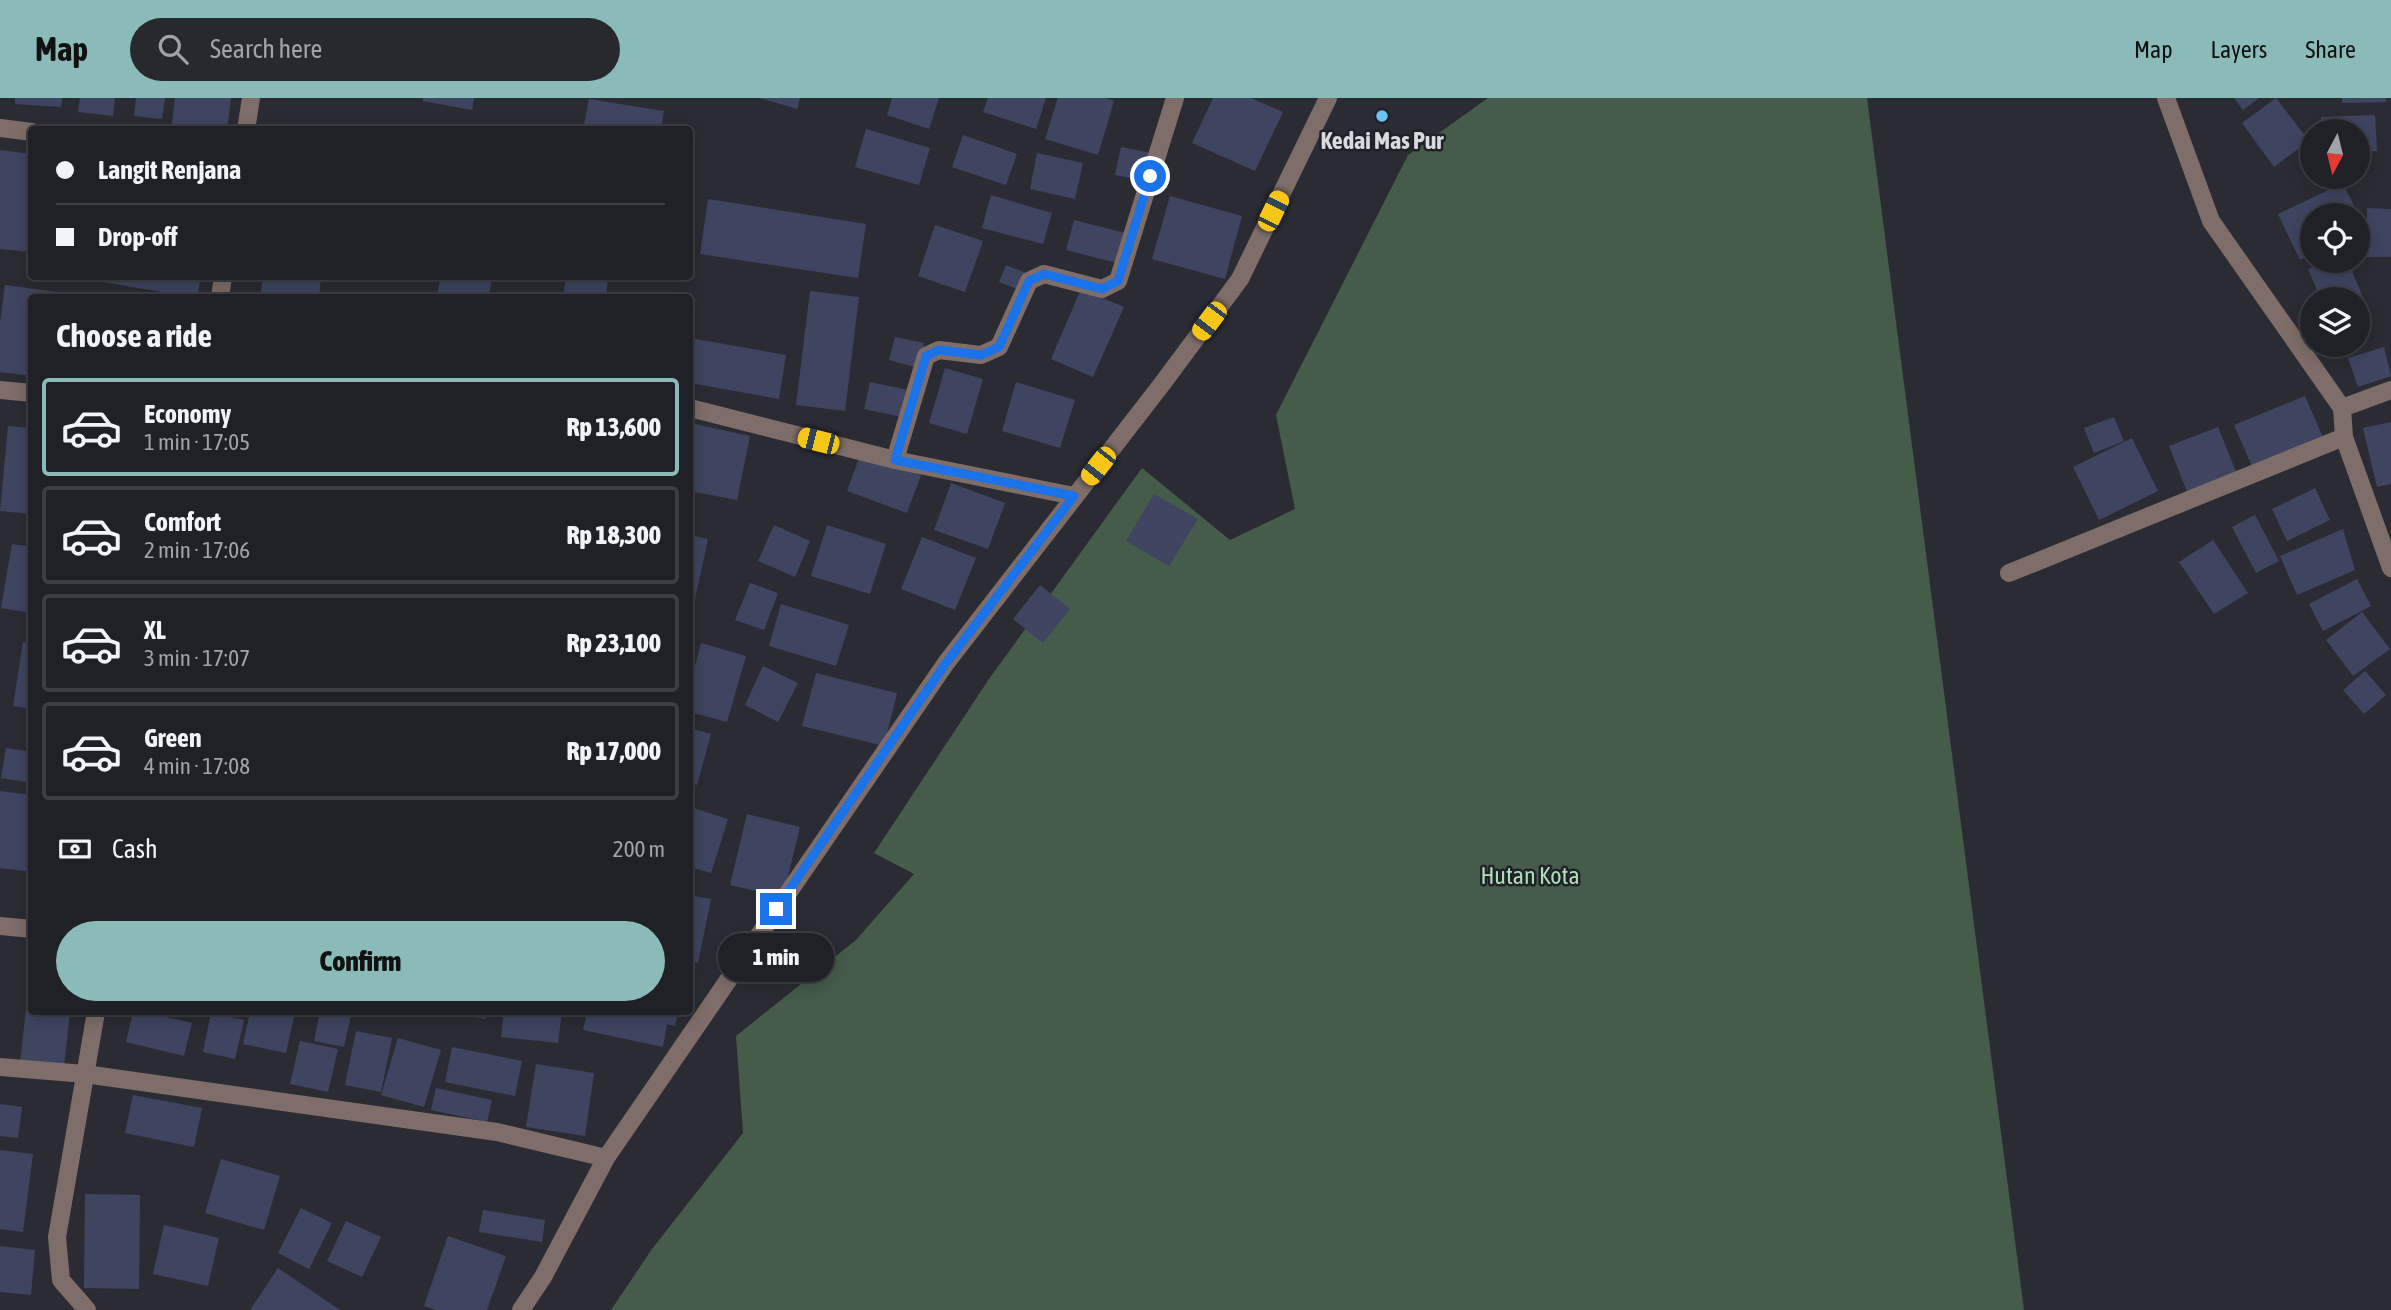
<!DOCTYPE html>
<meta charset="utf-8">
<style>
body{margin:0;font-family:"Asap Condensed",sans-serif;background:#28292e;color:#f1f3f6;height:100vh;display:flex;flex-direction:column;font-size:26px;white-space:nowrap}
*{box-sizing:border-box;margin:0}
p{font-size:23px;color:#a2a3a7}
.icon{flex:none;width:38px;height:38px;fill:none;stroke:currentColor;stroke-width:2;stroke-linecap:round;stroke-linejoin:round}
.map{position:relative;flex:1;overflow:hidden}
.drawer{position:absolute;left:28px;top:196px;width:665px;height:721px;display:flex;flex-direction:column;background:#202126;border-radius:7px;box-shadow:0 4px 18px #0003,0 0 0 2px #3d3e43}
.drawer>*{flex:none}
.banner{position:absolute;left:28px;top:28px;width:665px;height:154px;border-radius:7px;box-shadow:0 4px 18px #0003,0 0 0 2px #3d3e43;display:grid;align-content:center;height:154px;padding:0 28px;background:#202126}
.needle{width:46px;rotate:187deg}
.fabs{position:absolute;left:2300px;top:21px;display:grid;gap:14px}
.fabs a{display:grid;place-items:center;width:70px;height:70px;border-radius:50%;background:#202126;box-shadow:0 4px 18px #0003,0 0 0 2px #3d3e43;font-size:35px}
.end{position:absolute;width:32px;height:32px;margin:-16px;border:9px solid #1a73e8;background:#fff;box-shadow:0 0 0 4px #fff}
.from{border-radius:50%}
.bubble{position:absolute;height:49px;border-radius:24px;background:#202126;box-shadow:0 4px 18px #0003,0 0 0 2px #3d3e43;font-size:23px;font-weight:800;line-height:49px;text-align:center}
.car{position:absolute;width:21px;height:42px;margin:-21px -10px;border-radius:9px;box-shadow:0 0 5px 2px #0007;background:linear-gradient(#f5c518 24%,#345 0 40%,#f5c518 0 76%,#345 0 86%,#f5c518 0)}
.banner b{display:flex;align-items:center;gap:24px;height:66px;font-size:26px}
.banner b+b{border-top:2px solid #3d3e43}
.banner i{width:18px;height:18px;background:#f1f3f6}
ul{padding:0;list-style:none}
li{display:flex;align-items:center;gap:21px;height:98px;margin:0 14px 10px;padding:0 14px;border:4px solid #3d3e43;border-radius:7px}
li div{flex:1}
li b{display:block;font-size:26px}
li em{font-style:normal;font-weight:800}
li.current{border-color:#8bbbb9}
li>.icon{width:63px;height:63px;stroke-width:1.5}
h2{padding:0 28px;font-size:32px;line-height:84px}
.pay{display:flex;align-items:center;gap:18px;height:77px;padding:0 28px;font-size:26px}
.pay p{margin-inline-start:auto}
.cta{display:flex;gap:14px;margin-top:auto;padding:14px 28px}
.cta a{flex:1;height:80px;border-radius:42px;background:#8bbbb9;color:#111;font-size:28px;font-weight:800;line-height:80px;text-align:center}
header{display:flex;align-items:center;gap:42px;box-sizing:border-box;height:98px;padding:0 35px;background:#8bbbb9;color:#111}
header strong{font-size:33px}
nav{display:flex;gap:38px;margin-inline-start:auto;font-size:24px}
.search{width:490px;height:63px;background:#28292e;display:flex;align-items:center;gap:18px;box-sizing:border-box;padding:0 24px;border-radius:38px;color:#a2a3a7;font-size:26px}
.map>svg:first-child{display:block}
.green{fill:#445c49}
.building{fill:#3f4561}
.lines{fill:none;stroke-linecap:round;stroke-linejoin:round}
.minor{stroke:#7e6d69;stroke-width:18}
.route{stroke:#1a73e8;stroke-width:9}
.poi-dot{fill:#6ac3f1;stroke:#212229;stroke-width:2.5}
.labels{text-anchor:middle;stroke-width:5;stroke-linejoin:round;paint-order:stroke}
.poi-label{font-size:24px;font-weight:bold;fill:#d9dadf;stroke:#212229}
.park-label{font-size:24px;fill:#acdfb5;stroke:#212229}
</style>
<header>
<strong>Map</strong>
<div class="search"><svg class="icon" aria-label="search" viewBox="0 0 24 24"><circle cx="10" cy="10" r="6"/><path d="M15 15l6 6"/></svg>Search here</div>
<nav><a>Map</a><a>Layers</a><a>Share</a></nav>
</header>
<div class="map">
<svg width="2391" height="1212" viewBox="0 0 2391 1212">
<rect width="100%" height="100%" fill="#2b2c33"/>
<!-- green -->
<path class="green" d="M 1488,0 L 1867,0 L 2024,1212 L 611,1212 L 652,1151 L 743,1035 L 736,938 L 856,842 L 914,776 L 874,755 L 989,581 L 1142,370 L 1230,442 L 1295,411 L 1276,317 L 1408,57 Z"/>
<!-- building -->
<path class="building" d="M 15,0 L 62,0 L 61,9 L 15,6 Z
M 80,0 L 115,0 L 113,18 L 78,14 Z
M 136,0 L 165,0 L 162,21 L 134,18 Z
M 175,0 L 231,0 L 227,32 L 171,32 Z
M 423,0 L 474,0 L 472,12 L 423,3 Z
M 760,0 L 800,0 L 797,11 Z
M 892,0 L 939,0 L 929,31 L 887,17 Z
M 988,0 L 1046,0 L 1036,31 L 983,14 Z
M 1058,0 L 1105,0 L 1114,3 L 1098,57 L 1045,41 Z
M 1213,0 L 1251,0 L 1283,14 L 1255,73 L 1192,45 Z
M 2234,0 L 2259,0 L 2243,12 Z
M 2276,0 L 2309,43 L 2274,69 L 2242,25 Z
M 2342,0 L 2386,0 L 2386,4 L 2342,5 Z
M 589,1 L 664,13 L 661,32 L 583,32 Z
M 2375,17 L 2377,53 L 2357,54 L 2357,33 L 2321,33 L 2321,19 Z
M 866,31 L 930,50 L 919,87 L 855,69 Z
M 963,37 L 1017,56 L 1006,87 L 952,69 Z
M 1121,49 L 1151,55 L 1145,83 L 1115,77 Z
M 0,52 L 32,56 L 32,154 L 0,151 Z
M 1037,55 L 1083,65 L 1075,101 L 1030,91 Z
M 2343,85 L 2365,131 L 2357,134 L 2357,117 L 2312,117 L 2312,156 L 2300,162 L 2278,116 Z
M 991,97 L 1052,115 L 1043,146 L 982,130 Z
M 1170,98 L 1242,118 L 1225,181 L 1152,161 Z
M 708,101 L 866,126 L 858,180 L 700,156 Z
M 2367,110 L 2391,111 L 2391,159 L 2367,159 Z
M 1074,122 L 1129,136 L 1121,166 L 1066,152 Z
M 935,127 L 983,143 L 965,194 L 918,178 Z
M 2329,163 L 2348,163 L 2363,200 L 2357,202 L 2321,201 L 2308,171 Z
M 1006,167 L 1026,175 L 1020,192 L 999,184 Z
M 87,178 L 201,178 L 197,200 L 86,181 Z
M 263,178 L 321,178 L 319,200 L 260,200 Z
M 441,178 L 493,178 L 488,200 L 436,200 Z
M 566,178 L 608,178 L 606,200 L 563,200 Z
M 5,187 L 57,194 L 56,200 L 32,200 L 32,278 L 0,274 L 0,225 Z
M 1081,191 L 1124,209 L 1093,279 L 1051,261 Z
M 810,193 L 859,199 L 845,313 L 796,307 Z
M 895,239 L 924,245 L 918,270 L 889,262 Z
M 690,240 L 786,257 L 779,301 L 690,285 Z
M 2384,249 L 2391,278 L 2358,289 L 2348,260 Z
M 945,270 L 983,281 L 967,336 L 929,325 Z
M 870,284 L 908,292 L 902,319 L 864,311 Z
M 1016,284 L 1075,302 L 1060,350 L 1002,333 Z
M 2305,298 L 2325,344 L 2254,373 L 2234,327 Z
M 2114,319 L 2124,343 L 2094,355 L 2084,330 Z
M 2391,324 L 2391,386 L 2377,389 L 2363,330 Z
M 690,325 L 750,338 L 737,402 L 690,393 Z
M 8,328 L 32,330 L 32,416 L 0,413 Z
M 2218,329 L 2237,376 L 2188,396 L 2169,348 Z
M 2132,340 L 2158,393 L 2099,422 L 2073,369 Z
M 861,355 L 921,377 L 907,415 L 847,393 Z
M 951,385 L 1005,405 L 988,451 L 934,432 Z
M 2315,390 L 2330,422 L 2287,443 L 2272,411 Z
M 1154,396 L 1198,421 L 1169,468 L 1126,443 Z
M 2255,417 L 2279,463 L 2256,475 L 2232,429 Z
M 774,427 L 810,443 L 795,479 L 758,463 Z
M 827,427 L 886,446 L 870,496 L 811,478 Z
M 2343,431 L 2355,472 L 2297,497 L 2280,458 Z
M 690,437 L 708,441 L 691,520 L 690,520 Z
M 922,439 L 976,460 L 955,512 L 901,491 Z
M 2213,442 L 2248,495 L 2214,516 L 2179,464 Z
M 12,446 L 32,449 L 32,515 L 1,510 Z
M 2357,481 L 2371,508 L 2323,533 L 2309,506 Z
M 750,485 L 778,495 L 764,532 L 735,522 Z
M 1040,487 L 1070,511 L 1043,545 L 1013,521 Z
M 781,506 L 849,527 L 836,568 L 769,548 Z
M 2362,514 L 2390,551 L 2353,578 L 2326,542 Z
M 23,544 L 32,545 L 32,611 L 13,608 Z
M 701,545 L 746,558 L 727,624 L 690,614 L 690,588 Z
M 763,568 L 798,585 L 778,624 L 745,607 Z
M 2365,573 L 2386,597 L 2364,616 L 2343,592 Z
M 816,575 L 897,595 L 884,648 L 802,628 Z
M 690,630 L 711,636 L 697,687 L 690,685 Z
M 6,650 L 32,654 L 27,684 L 1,680 Z
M 0,693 L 32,697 L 32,774 L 0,770 Z
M 690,709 L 728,721 L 711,775 L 690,769 Z
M 747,716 L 800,729 L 783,799 L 730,787 Z
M 690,797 L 711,801 L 698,865 L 690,863 Z
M 30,875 L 32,875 L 32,914 L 70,914 L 64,969 L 20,965 Z
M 133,914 L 143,914 L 192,925 L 184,958 L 126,944 Z
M 250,914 L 295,914 L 286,955 L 243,946 Z
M 320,914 L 351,917 L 344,949 L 314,943 Z
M 452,914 L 486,914 L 485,921 Z
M 504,914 L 562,914 L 558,945 L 501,939 Z
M 587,914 L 678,914 L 675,928 L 667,926 L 663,949 L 583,932 Z
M 211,915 L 244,922 L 235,961 L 203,954 Z
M 356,933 L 392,940 L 381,994 L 345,987 Z
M 398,940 L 441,952 L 424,1009 L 381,997 Z
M 300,943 L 338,951 L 328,994 L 290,986 Z
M 452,949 L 522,963 L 515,998 L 445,984 Z
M 536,966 L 594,975 L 585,1038 L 526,1029 Z
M 436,990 L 492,1002 L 487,1024 L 431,1012 Z
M 133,997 L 202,1010 L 194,1049 L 125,1035 Z
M 0,1006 L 22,1009 L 18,1040 L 0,1038 Z
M 0,1052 L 33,1056 L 23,1134 L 0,1131 Z
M 221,1061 L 280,1078 L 264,1132 L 205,1115 Z
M 85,1096 L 140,1097 L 139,1191 L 84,1190 Z
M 301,1110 L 332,1125 L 309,1171 L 278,1155 Z
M 483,1112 L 545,1122 L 542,1144 L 479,1134 Z
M 346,1123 L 381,1139 L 362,1179 L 327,1163 Z
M 164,1127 L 219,1140 L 208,1188 L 153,1176 Z
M 448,1138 L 506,1158 L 487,1212 L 436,1212 L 424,1208 Z
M 0,1148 L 35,1152 L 31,1197 L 0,1194 Z
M 278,1170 L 340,1212 L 250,1212 Z"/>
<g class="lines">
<!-- minor -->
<path class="minor" d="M 2166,0 L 2211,123 L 2342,310 L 2344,339 L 2391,470
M 0,30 L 32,34
M 246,32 L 251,0
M 220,200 L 223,178
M 0,292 L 32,295
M 690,310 L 895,362 L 1074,398
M 2342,310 L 2391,292
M 895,362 L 926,258 L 939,252 L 981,257 L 999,249 L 1029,183 L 1044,176 L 1102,191 L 1118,183 L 1175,0
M 2009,475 L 2344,339
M 0,828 L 32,831
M 0,969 L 85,976 L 497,1034 L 606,1060
M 87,1212 L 61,1182 L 57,1139 L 96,914
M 521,1212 L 543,1179 L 606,1060 L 946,565 L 1162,286 L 1240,181 L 1328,0"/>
</g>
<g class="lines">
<!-- route -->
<path class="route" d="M 776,811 L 946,565 L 1074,398 L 895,362 L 926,258 L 939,252 L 981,257 L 999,249 L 1029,183 L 1044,176 L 1102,191 L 1118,183 L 1150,78"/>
</g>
<!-- markers -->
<circle class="poi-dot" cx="1382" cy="18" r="7"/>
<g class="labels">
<!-- poi labels -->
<g class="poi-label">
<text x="1382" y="51">Kedai Mas Pur</text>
</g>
<!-- park labels -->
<g class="park-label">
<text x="1530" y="786">Hutan Kota</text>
</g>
</g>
</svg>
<div class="fabs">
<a><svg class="needle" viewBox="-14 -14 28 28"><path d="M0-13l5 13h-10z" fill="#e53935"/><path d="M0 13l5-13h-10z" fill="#a2a3a7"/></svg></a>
<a><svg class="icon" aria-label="locate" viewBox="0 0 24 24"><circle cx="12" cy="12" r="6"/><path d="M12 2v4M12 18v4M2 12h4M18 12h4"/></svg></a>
<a><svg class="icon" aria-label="layers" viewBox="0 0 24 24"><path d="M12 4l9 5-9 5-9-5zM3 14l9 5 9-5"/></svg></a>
</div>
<i class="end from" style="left:1150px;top:78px"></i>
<i class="end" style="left:776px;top:811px"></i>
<div class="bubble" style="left:718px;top:835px;width:116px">1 min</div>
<i class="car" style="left:1273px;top:113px;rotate:26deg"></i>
<i class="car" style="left:1209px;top:223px;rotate:217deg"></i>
<i class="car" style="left:818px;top:343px;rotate:284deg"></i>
<i class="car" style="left:1098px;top:368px;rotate:218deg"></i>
<div class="banner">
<b><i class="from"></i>Langit Renjana</b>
<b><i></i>Drop-off</b>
</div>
<section class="drawer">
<h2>Choose a ride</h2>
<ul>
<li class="current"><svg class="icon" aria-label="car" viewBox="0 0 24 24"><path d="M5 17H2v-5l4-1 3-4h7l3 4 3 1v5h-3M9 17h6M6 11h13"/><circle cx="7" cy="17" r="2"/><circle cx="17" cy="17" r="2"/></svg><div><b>Economy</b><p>1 min · 17:05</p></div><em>Rp 13,600</em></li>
<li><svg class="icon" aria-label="car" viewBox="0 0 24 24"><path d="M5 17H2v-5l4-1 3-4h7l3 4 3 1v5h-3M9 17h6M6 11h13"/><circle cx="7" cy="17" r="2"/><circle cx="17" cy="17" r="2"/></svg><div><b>Comfort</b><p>2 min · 17:06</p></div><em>Rp 18,300</em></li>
<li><svg class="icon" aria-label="car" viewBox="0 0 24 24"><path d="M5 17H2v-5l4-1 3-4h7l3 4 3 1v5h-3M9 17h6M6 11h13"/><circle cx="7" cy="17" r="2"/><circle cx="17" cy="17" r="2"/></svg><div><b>XL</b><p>3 min · 17:07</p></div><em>Rp 23,100</em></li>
<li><svg class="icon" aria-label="car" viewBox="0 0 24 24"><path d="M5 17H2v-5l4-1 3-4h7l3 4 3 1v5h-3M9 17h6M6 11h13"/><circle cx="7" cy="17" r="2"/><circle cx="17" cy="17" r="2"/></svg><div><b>Green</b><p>4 min · 17:08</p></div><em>Rp 17,000</em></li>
</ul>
<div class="pay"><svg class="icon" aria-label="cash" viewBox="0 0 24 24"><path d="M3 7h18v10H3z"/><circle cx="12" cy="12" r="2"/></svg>Cash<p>200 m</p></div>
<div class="cta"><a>Confirm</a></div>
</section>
</div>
